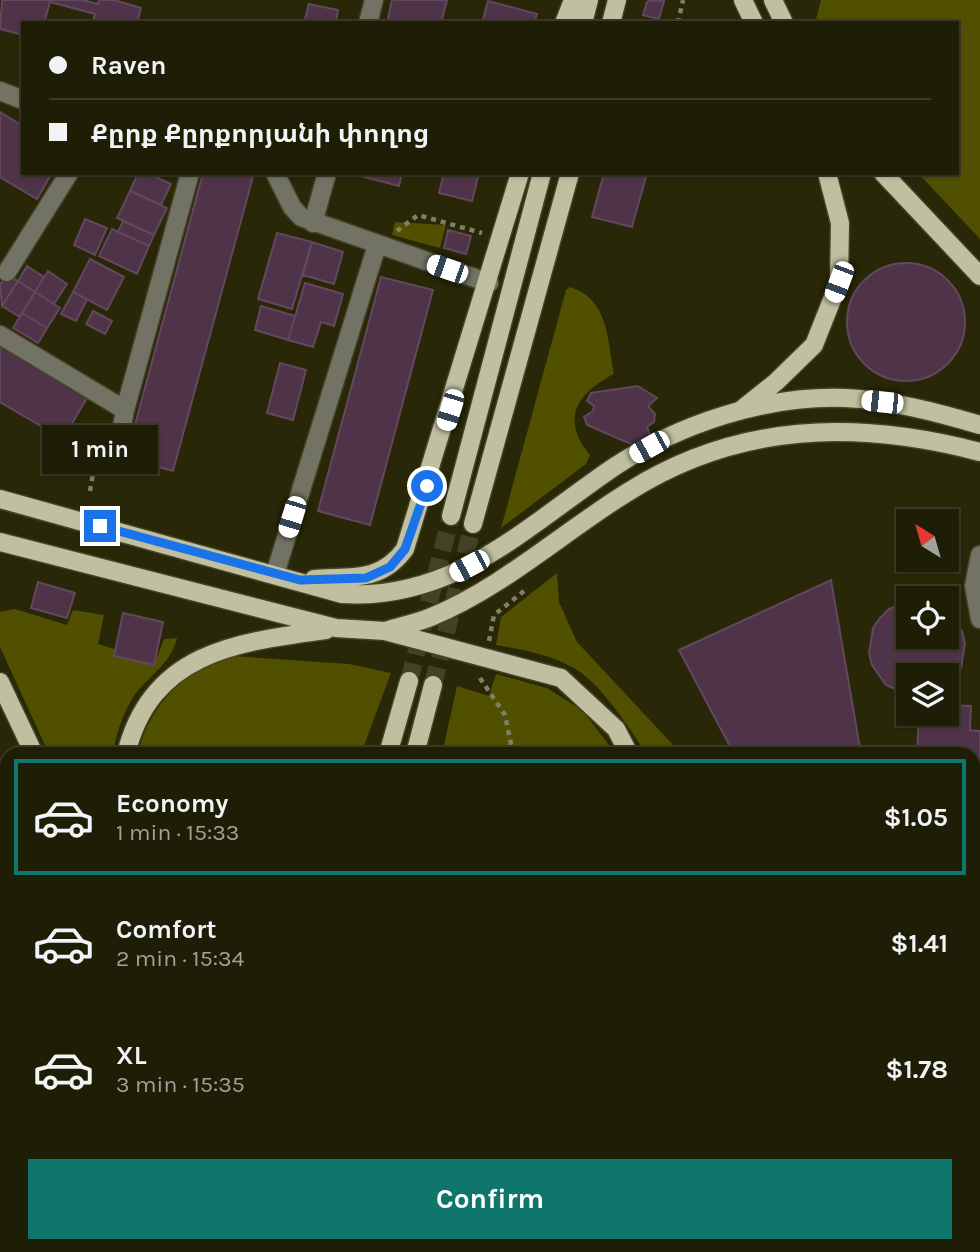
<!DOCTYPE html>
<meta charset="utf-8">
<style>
body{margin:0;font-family:Karla,"Noto Sans Armenian",sans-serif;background:#2b2a13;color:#f1f3f6;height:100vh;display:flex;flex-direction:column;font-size:26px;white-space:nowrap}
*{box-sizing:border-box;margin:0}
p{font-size:23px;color:#a1a29a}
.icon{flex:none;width:38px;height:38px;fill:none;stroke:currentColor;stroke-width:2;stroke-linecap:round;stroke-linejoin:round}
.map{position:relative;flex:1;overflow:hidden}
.side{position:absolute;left:0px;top:747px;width:980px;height:506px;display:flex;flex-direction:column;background:#1e1d05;border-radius:21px 21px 0 0;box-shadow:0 2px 5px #0004,0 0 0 2px #3c3b27}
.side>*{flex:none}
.banner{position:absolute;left:21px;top:21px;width:938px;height:154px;border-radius:0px;box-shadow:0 2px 5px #0004,0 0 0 2px #3c3b27;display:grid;align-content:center;height:154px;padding:0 28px;background:#1e1d05}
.needle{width:46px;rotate:323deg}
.controls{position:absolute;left:896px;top:509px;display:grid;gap:14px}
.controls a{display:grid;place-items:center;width:63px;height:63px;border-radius:0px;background:#1e1d05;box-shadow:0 2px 5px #0004,0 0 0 2px #3c3b27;font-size:35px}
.end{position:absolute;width:32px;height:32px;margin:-16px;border:9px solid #1a73e8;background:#fff;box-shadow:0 0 0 4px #fff}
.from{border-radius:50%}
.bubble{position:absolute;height:49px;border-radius:0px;background:#1e1d05;box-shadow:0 2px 5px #0004,0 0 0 2px #3c3b27;font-size:23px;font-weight:700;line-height:49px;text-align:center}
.car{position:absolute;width:21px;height:42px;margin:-21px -10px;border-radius:9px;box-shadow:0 0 5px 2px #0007;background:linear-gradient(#fff 24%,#345 0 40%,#fff 0 76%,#345 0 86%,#fff 0)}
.banner b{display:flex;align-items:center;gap:24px;height:66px;font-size:26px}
.banner b+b{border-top:2px solid #3c3b27}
.banner i{width:18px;height:18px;background:#f1f3f6}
ul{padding:12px 0 0;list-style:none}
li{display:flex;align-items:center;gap:21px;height:116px;margin:0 14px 10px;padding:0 14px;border:4px solid transparent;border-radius:0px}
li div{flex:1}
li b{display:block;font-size:26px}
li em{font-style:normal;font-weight:700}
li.active{border-color:#0f766e}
li>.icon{width:63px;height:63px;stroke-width:1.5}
.cta{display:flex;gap:14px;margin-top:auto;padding:14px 28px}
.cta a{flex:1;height:80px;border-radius:0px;background:#0f766e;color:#fff;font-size:28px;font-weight:700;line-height:80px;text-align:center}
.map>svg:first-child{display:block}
.green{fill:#514f00}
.building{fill:#4f3449;stroke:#63475d;stroke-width:2}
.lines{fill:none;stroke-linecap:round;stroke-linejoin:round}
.major-tunnel{stroke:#424224;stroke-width:18;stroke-dasharray:18 9;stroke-linecap:butt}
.minor-casing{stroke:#444325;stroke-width:21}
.major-casing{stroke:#444325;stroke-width:21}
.path{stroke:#808067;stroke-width:4.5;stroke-dasharray:5 5;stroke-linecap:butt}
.minor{stroke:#727364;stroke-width:18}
.major{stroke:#c0c0a1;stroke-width:18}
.route{stroke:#1a73e8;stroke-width:9}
</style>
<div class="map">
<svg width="980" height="1252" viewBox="0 0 980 1252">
<rect width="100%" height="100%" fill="#282707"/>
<!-- green -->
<path class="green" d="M 821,0 L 980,0 L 980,239 L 918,173 L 957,173 L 957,23 L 815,23 Z
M 395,222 L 446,225 L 440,248 L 392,235 Z
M 570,287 C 609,299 607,339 614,374 C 577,393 560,419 590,455 L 586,464 L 501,528 L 566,290 Z
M 92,427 L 107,428 L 112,443 L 104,453 L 91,453 L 83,439 Z
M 557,573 L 559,602 L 577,642 L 675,747 L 678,754 L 646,754 C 631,729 599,682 574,668 C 549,654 523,650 496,645 L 501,617 Z
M 15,609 L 67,625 L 73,610 L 104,615 L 98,644 L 155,662 L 164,639 L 177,638 C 171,661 157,670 141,687 C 126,703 116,733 113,754 L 49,754 L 0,647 L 0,612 Z
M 233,656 L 349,664 L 391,673 L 361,754 L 139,754 C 141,726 169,689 192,672 C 203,665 220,661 233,656 Z
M 496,674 L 547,688 L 582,710 L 616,754 L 442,754 L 457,686 L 489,696 Z"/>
<!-- building -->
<path class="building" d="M 2,0 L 83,0 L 98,4 L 99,0 L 114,0 L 141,8 L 137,23 L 92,23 L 95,14 L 50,2 L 44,23 L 23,23 L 23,35 L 0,29 Z
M 392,0 L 447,0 L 441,23 L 387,23 Z
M 651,0 L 664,1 L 659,19 L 643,15 L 647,2 Z
M 488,1 L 537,14 L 534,23 L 482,23 Z
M 309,4 L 338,10 L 336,23 L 304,23 Z
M 0,112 L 23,126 L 23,173 L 52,173 L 37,199 L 0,177 Z
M 138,173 L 147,173 L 171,184 L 161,205 L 130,191 Z
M 203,173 L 254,173 L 173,471 L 126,458 Z
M 349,173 L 402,173 L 399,186 Z
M 444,173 L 479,173 L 472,201 L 439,193 Z
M 604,173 L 647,173 L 632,227 L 592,217 Z
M 130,191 L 167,208 L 154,235 L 117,218 Z
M 85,219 L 107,228 L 95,255 L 74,245 Z
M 123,221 L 154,235 L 149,246 L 118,232 Z
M 112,229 L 149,246 L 137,274 L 99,256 Z
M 448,230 L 471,236 L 466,254 L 444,248 Z
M 277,233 L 312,242 L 292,309 L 258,299 Z
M 312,242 L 343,252 L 334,284 L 303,275 Z
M 90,259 L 124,277 L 107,310 L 73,292 Z
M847 322a59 59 0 1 1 118 0a59 59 0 1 1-118 0Z
M 27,266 L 44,277 L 35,292 L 18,281 Z
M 48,271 L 67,284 L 54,304 L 35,292 Z
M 6,275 L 18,281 L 2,306 L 0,285 Z
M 381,277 L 433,290 L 370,525 L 318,511 Z
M 18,281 L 35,292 L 20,317 L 2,306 Z
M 305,283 L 343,294 L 334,326 L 321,322 L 313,347 L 288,340 Z
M 35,292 L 60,308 L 47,328 L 22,313 Z
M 73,292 L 87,300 L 76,321 L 61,314 Z
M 261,306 L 295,316 L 288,340 L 255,330 Z
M 93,311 L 112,321 L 105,334 L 86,324 Z
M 22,313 L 47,328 L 38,343 L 13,328 Z
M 0,345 L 88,396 L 63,439 L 0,402 Z
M 280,363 L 306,370 L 293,420 L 267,413 Z
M 638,386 L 657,398 L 648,406 L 655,414 L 654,422 L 647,427 L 651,437 L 633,445 L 587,425 L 584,417 L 593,411 L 594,406 L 587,401 L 591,393 Z
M 831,580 L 861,754 L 734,754 L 679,650 Z
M 38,582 L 75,593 L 67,618 L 31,608 Z
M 908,601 L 908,637 L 947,637 L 947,610 L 962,631 L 965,643 L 961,668 L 954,679 L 947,685 L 947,676 L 908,676 L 908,695 L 886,685 L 872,665 L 869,653 L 873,628 L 880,618 L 889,609 Z
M 123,613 L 163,622 L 154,665 L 114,656 Z
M 947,705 L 971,706 L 970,730 L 980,731 L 980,942 L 973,942 L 973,754 L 917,754 L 919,714 L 947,714 Z
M 980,1046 L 980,1126 L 973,1127 L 973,1047 Z"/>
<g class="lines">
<!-- major-tunnel -->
<path class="major-tunnel" d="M 409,681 L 451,516
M 433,685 L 473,524"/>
<!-- minor casing -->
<g class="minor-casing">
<path id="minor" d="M 368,23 L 374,0
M 0,91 L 23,100
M 275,173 L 292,207 L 301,217 L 489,283
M 313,223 L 327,173
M 7,272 L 69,173
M 0,335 L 125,410 L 190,173
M 115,466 L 125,410
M 980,555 L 974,586 L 980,619
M 275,574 L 377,245
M 973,991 L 980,990
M 973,1028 L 980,1027
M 973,1170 L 980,1169
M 295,1246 L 297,1252
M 500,1246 L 501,1252"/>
</g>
<!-- major casing -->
<g class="major-casing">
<path id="major" d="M 743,0 L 754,23
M 773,0 L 784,23
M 564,23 L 573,0
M 583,23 L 589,0
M 611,23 L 617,0
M 883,173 L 980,276
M 741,410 L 776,382 L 814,345 L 839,282 L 840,223 L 827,173
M 0,499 L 342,594 C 454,601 527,526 614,467 C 679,424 766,395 845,398 C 890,400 936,412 980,425
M 451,516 L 542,173
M 473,524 L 570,173
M 0,542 L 336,628 L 385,631 L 561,678 L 616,729 L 629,754
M 314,579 C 351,576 380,583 405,549 L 520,173
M 385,631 C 400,626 417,623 431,617 C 502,588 563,532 628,492 C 738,422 857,420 980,452
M 0,682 L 34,754
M 126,754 C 151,652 237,642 326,630
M 388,754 L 409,681
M 415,754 L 433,685
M 201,1246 L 201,1252
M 245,1252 L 245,1246"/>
</g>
<!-- path -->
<path class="path" d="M 678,23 L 683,0
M 397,231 L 418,215 L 482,233
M 90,491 L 94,468
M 489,641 L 494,615 L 524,591
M 480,678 L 505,715 L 512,749 L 509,754"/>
<!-- minor -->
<use href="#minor" class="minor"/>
<!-- major -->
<use href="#major" class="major"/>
</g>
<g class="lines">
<!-- route -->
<path class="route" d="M 100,526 L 300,580 L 366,578 L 390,567 L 405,549 L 427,486"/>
</g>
</svg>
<div class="controls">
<a><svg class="needle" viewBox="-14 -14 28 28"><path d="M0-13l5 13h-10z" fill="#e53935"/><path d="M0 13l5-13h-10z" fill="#a1a29a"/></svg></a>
<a><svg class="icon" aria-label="locate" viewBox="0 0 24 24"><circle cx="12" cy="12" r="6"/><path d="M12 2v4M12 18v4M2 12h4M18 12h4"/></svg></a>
<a><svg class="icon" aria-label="layers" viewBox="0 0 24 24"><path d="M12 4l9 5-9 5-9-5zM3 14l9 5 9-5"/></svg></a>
</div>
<i class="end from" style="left:427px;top:486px"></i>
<i class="end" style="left:100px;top:526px"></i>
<div class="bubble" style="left:42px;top:425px;width:116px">1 min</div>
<i class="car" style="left:447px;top:269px;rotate:289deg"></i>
<i class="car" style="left:839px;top:282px;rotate:201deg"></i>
<i class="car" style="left:882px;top:402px;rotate:276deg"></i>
<i class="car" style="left:450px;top:410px;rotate:197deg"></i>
<i class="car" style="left:649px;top:447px;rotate:241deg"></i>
<i class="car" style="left:292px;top:517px;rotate:197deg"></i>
<i class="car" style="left:469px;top:566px;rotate:242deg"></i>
<div class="banner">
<b><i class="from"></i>Raven</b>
<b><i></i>Քըրք Քըրքորյանի փողոց</b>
</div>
<section class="side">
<ul>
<li class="active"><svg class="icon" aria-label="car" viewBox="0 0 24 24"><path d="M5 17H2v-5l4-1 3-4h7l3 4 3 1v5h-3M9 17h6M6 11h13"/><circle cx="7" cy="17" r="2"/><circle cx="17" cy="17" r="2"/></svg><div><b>Economy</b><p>1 min · 15:33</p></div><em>$1.05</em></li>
<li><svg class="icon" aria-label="car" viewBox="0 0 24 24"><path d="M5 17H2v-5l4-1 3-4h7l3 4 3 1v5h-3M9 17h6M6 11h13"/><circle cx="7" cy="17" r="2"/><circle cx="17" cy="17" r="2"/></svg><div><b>Comfort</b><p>2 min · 15:34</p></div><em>$1.41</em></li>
<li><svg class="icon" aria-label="car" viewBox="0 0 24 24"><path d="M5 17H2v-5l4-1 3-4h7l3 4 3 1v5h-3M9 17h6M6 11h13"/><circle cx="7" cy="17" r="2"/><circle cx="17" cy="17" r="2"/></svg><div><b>XL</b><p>3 min · 15:35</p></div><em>$1.78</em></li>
</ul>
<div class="cta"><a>Confirm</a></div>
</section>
</div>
